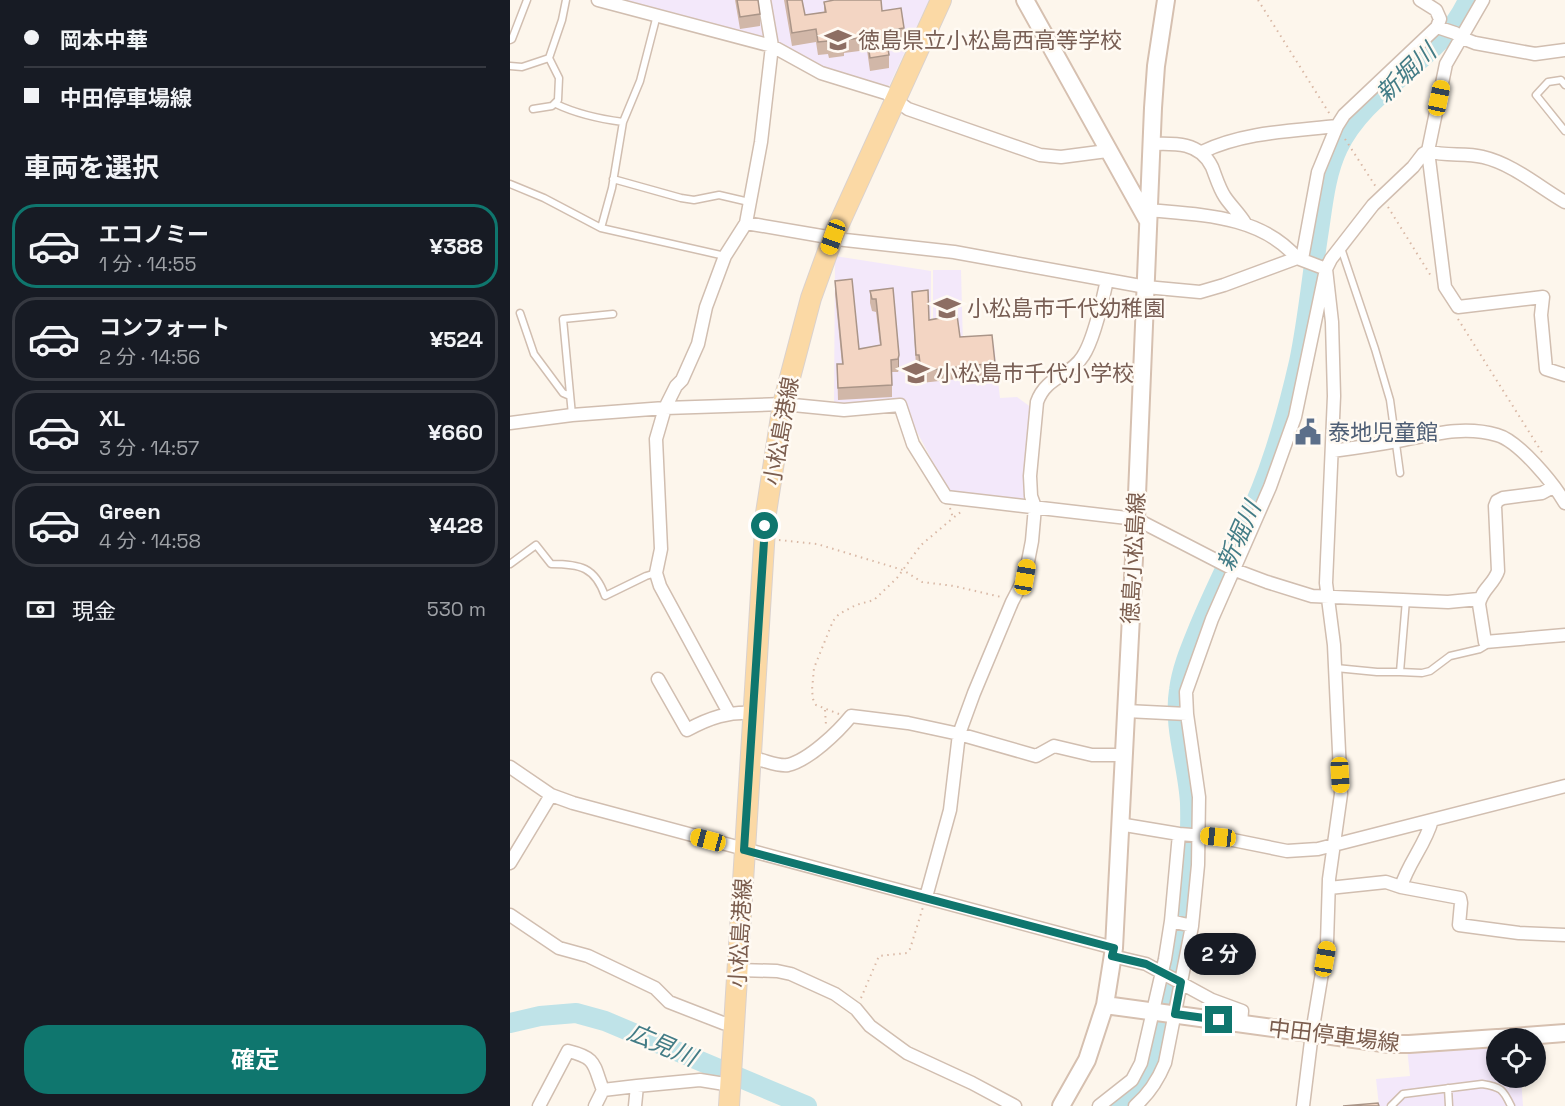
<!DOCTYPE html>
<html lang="ja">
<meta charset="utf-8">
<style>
body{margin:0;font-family:"Space Grotesk","Noto Sans JP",sans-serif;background:#20242c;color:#f1f3f6;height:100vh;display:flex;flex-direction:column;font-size:22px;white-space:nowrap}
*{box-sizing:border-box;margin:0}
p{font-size:20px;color:#9ea1a6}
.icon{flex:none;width:33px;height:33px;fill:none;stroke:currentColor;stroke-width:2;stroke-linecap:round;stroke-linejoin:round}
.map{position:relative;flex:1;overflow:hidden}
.details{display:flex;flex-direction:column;background:#171b24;width:510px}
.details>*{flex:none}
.guide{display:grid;align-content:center;height:132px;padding:0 24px;background:#171b24}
.tools{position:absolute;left:976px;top:1028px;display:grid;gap:12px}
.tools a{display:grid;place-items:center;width:60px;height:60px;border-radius:50%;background:#171b24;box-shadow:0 3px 9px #0003;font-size:30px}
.end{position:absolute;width:27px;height:27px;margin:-14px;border:8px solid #0f766e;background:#fff;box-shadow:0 0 0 3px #fff}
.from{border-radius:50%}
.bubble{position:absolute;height:42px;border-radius:21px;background:#171b24;box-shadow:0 3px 9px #0003;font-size:20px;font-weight:700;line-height:42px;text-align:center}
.car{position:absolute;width:18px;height:36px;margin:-18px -9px;border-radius:8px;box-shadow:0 0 4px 2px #0007;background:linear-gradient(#f5c518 24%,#345 0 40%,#f5c518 0 76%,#345 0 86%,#f5c518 0)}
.guide b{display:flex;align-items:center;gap:21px;height:57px;font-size:22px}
.guide b+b{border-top:2px solid #363941}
.guide i{width:15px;height:15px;background:#f1f3f6}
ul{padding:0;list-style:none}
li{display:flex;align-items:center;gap:18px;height:84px;margin:0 12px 9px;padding:0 12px;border:3px solid #363941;border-radius:24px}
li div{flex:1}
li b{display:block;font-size:22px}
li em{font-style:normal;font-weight:700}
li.current{border-color:#0f766e}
li>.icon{width:54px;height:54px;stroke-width:1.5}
h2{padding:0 24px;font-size:27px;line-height:72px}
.pay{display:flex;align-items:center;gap:15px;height:66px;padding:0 24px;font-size:22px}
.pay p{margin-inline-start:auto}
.button{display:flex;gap:12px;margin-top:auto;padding:12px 24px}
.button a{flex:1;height:69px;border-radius:24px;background:#0f766e;color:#fff;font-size:24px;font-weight:700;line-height:69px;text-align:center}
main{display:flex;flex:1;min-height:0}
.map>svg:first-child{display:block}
.education{fill:#f3e8fa}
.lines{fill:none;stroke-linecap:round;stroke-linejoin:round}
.river{stroke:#bfe3e8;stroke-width:20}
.lane-casing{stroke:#d1beb0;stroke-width:9}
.street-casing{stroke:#d1beb0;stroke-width:15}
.secondary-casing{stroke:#d6c0b0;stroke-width:20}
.primary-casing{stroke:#dad1cd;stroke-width:22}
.path{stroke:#d9b8a5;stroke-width:2;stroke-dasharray:1.5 4.5;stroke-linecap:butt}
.lane{stroke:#fff;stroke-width:6}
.street{stroke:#fff;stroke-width:12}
.secondary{stroke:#fff;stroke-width:16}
.primary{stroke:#fbd9a5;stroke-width:20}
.wall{fill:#d1b7a8}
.shaded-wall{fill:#aa9588}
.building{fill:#f3d5c3;stroke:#aa9588;stroke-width:1.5}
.route{stroke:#0f766e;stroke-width:8}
.labels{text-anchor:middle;stroke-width:5;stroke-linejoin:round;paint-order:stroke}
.education-label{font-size:22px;fill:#785e54;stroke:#fffaf3;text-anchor:start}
.street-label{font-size:22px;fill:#7a5c4d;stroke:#fffaf3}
.service-label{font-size:22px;fill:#4e5e75;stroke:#fffaf3;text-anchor:start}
.water-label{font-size:24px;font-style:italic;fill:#437c86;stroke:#fffaf3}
</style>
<main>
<section class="details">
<div class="guide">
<b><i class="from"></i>岡本中華</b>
<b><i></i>中田停車場線</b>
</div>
<h2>車両を選択</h2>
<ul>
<li class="current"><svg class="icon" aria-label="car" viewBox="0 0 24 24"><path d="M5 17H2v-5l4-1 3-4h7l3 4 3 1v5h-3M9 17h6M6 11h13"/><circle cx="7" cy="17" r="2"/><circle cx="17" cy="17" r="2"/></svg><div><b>エコノミー</b><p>1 分 · 14:55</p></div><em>¥388</em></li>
<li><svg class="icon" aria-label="car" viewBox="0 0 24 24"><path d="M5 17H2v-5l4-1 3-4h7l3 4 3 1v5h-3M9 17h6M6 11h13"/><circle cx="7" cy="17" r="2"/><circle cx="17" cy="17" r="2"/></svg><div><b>コンフォート</b><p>2 分 · 14:56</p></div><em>¥524</em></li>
<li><svg class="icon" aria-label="car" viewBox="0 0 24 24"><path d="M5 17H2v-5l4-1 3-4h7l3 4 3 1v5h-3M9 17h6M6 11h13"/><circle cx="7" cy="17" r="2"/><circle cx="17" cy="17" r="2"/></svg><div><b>XL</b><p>3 分 · 14:57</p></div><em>¥660</em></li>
<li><svg class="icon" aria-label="car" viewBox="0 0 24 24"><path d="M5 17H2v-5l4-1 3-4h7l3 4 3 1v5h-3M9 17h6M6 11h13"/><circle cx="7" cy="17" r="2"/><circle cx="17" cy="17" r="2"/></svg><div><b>Green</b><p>4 分 · 14:58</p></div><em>¥428</em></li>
</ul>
<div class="pay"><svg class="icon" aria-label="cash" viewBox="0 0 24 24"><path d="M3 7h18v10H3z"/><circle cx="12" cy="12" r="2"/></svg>現金<p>530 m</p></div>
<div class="button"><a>確定</a></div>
</section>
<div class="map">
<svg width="1055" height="1106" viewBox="0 0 1055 1106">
<rect width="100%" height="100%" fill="#fdf6ec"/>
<!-- education -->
<path class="education" d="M 104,0 L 419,0 L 379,86 L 315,70 L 243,34 Z
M 325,256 L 421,271 L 421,349 L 484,344 L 490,398 L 507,397 L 522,408 L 514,501 L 440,494 L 391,402 L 324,404 Z
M 423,270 L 451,270 L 453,345 L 423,347 Z
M 987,1043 L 987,1077 L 1011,1077 L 1013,1106 L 869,1106 L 866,1079 L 900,1076 L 897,1048 Z"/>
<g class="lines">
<!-- river -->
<path class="river" d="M 0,1023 L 30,1016 L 66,1013 L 95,1021 L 297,1106
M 607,1106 C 616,1099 627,1091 633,1082 C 647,1063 651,1035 655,1013 C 670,944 682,874 680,803 C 678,765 663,728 669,690 C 672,667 681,647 689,627 C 706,586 727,546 744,506 C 764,461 778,410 789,362 C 798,319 802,274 809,230 C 813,203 816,173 828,148 C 857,87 932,60 958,0"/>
<!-- lane casing -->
<g class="lane-casing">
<path id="lane" d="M 0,40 L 2,39 L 17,0
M 0,66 L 12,67 L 39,58 L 52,20 L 56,0
M 1055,85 L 1051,80 L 1038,82 L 1026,95 L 1055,131
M 46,104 C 67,114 90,119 113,122
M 23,109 L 42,106 L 48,100 L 49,78 L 39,58
M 103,179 L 171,198 L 184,200 L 209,195 L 239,202
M 0,184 L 34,198 L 91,228 L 215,256
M 91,228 L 102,188 L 113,122 L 130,81 L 147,15
M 831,248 L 865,349 L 880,400 L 890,473
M 10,313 L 24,354 L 53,393 L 60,396
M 62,415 L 53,319 L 103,314
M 0,564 L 26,545 L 41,564 C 70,564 85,567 95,596 L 136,576 L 146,573
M 826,668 L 867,672 L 890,672 L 896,600
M 890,672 L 912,673 L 920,671 L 940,656 L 970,649 L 975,646 L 975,642
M 938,1088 L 939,1106
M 881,1106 L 893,1094 L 972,1084 C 991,1087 993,1089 1001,1106"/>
</g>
<!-- street casing -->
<g class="street-casing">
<path id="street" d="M 88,0 L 262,46 L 311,73 L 376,93 L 398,109 L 530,155 L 551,157 L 597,151
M 910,0 L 926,10 L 930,19 L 927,27
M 641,144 C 665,143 690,142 702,167 C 706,177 709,188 715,197 C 721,206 729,213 735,223
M 692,152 C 733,132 782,131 827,126 L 834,115 L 927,27 L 945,33 L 952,38 L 965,43 L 1025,54 L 1055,50
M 1055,202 C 1029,187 1003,164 973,157 C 955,152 936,157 918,151 L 935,287 L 948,307 L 1033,297 L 1031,315 L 1036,369 L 1055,375
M 638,210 C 691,215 750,215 787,258
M 236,223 L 335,240 L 444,252 L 636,287 L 690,292 L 714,285 L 787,258 L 816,269 L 785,417 L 760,487 L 702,619 L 676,692 L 677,714 L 689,797 L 688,865 L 682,926 L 655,1063 C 648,1080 639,1094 625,1106
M 792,259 L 808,172 L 827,126
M 0,423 L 62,415 L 155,408 L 273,404 L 334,410 L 390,405 L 403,444 L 436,497 L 626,519 L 725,570 L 757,582 L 802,596 L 938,602 L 969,599
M 822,451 C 844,448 865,445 887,441 C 920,435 953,425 987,435 C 1009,441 1044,484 1055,503
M 1043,487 L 1032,493 L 993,498 L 987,501 L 985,506 L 988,571 C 984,584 971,590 969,604 L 975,642 L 1055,635
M 148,679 L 177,730 C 199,718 219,711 244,713
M 616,711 L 677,714
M 219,713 L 150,586 L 146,573 L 151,549 L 146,439 L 155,408 L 166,386 L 172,380 L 188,344 L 196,307 L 215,256 L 236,223 L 251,142 L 262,46 L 254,0
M 241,758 C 253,759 267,767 278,765 C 299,760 328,732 341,716 L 398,723 L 449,734 L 526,756 L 544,746 L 582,755 L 614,755
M 0,767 L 41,795 L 63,803 L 604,948
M 922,820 C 916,844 898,863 891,887 L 950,898 L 951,903 L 949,925 L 1009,933 L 1055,935
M 609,824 L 669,834 L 661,921 L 682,926
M 669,834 L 708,837 L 777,851 L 808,849 L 1055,786
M 0,863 L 41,795
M 819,888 L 876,882 L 891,887
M 416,897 L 440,810 L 449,734 L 464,693 L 502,602 L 515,577 L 522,541 L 525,507 L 521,496 L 520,476 L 527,402 C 536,376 561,376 573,356 C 583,341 593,299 597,280
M 0,915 L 49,948 L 78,956 L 145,988 L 159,1002 L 213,1023 L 225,1025
M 602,956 L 636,964 L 702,1000 L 732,1011 L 731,1023
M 228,970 L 267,971 L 281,974 L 325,994 L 346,1009 L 360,1026 L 397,1053 L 462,1083 L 505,1106
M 29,1106 L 58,1051 C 87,1058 83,1064 93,1090
M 85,1106 L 93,1090 L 127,1086
M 125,1106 L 127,1086 L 190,1080 L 221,1085
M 589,1106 L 622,1080 L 631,1063 L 655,959 L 661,921
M 793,1106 L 802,1033 L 817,943 L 819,879 L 831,794 L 824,645 L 816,583 L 824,396 L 822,322 L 816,269 L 821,259 L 863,205 L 903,167 L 913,154 L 918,151 L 936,64 L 973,0"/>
</g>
<!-- secondary casing -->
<g class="secondary-casing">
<path id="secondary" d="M 515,0 L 638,221
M 595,1005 L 880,1044 L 899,1044 L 987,1038
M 989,1038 L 1055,1033
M 551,1106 L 577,1060 L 595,1005 L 604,948 L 626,519 L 643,108 L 646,66 L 656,0"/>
</g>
<!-- primary casing -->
<g class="primary-casing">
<path id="primary" d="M 219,1106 L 256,513 L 273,404 L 301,298 L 323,237 L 431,0"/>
</g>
<!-- path -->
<path class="path" d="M 748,0 L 821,116
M 835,139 L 866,187
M 878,207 L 921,276
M 948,319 L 1033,454
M 440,508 L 443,518 L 452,511
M 269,540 L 307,544 L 393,570 L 412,582 L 444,586 L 491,597
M 315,710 L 316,725
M 329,714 L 306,705 L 303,699 L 302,690 L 304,668 L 323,621 L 329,614 L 346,605 L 364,600 L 387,578 L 411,545 L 443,518
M 351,998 L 369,956 L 397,953 L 400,949 L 413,907"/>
<!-- lane -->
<use href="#lane" class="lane"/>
<!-- street -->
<use href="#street" class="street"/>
<!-- secondary -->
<use href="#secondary" class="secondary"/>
<!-- primary -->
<use href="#primary" class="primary"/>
</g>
<!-- wall -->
<path class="wall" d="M 225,0 L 248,0 L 250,14 L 250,26 L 230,29 Z
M 274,0 L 292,0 L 295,15 L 314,12 L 314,2 L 372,11 L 394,28 L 394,41 L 377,43 L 379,55 L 379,68 L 360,71 L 357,50 L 334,53 L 334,56 L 319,58 L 318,54 L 308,55 L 306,42 L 282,46 Z
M 325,281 L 349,349 L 370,345 L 366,312 L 362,311 L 360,303 L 360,291 L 383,288 L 389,367 L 388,372 L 382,372 L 382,397 L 328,400 L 327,364 L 332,364 L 325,294 Z
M 402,292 L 419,320 L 450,337 L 485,363 L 485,375 L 411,383 L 409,367 L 406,367 Z"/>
<!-- shaded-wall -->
<path class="shaded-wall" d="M 389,355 L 389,367 L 388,372 L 388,359 Z"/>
<!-- building -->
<path class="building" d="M 227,0 L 248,0 L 250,14 L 230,17 Z
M 277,0 L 292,0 L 295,15 L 316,12 L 314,2 L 324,0 L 371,0 L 372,11 L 391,8 L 394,28 L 375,31 L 379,55 L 360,58 L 357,37 L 334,40 L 334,43 L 319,45 L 318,41 L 308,42 L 306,29 L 282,33 Z
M 342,279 L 349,349 L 371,345 L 366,299 L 362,299 L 360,291 L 383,288 L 389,355 L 388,359 L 381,360 L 382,385 L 328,388 L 327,364 L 333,364 L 325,281 Z
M 418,290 L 419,320 L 447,315 L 450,337 L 482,335 L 485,363 L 411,371 L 409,355 L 406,355 L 402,292 Z
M 868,1103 L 869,1106 L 833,1106 Z"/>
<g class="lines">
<!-- route -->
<path class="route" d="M 255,526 L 234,850 L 604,948 L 602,956 L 636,964 L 671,982 L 665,1014 L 709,1020"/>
</g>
<!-- icons -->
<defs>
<g id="school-bare" transform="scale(2.07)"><path d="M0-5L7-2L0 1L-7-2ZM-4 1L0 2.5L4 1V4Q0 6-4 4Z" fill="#8d6e63" stroke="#fffaf3" stroke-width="2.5" paint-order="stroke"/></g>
<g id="civic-bare" transform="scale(2.07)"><path d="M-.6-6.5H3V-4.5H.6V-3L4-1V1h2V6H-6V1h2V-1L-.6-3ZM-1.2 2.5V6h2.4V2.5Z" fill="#5c6f8a" stroke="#fffaf3" stroke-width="2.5" paint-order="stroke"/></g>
</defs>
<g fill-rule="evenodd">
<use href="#school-bare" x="328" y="40"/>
<use href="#school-bare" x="437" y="308"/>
<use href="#school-bare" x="406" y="373"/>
<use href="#civic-bare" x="798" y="432"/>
</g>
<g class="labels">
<!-- education labels -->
<g class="education-label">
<text x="348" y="48">徳島県立小松島西高等学校</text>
<text x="457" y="316">小松島市千代幼稚園</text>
<text x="426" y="381">小松島市千代小学校</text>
</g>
<!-- street labels -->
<g class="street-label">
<text transform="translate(271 431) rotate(-80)" y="8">小松島港線</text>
<text transform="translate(623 558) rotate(-87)" y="8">徳島小松島線</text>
<text transform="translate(230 933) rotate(-87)" y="8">小松島港線</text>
<text transform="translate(824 1035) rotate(7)" y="8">中田停車場線</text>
</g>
<!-- service labels -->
<g class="service-label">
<text x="818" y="440">泰地児童館</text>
</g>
<!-- water labels -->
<g class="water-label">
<text transform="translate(896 73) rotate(-44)" y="8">新堀川</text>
<text transform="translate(729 536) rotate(-66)" y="8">新堀川</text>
<text transform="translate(152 1045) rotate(23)" y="8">広見川</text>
</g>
</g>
</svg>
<div class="tools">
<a><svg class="icon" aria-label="locate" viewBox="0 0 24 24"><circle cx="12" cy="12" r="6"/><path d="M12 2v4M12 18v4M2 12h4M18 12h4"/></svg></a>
</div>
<i class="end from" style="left:255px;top:526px"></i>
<i class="end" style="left:709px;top:1020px"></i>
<div class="bubble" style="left:674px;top:933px;width:72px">2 分</div>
<i class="car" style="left:929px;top:98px;rotate:12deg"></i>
<i class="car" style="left:323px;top:237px;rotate:200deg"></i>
<i class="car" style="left:515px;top:577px;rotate:10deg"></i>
<i class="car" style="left:830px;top:775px;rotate:177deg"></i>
<i class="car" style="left:708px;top:837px;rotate:276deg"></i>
<i class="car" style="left:198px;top:840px;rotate:285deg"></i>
<i class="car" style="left:815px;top:959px;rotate:10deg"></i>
</div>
</main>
